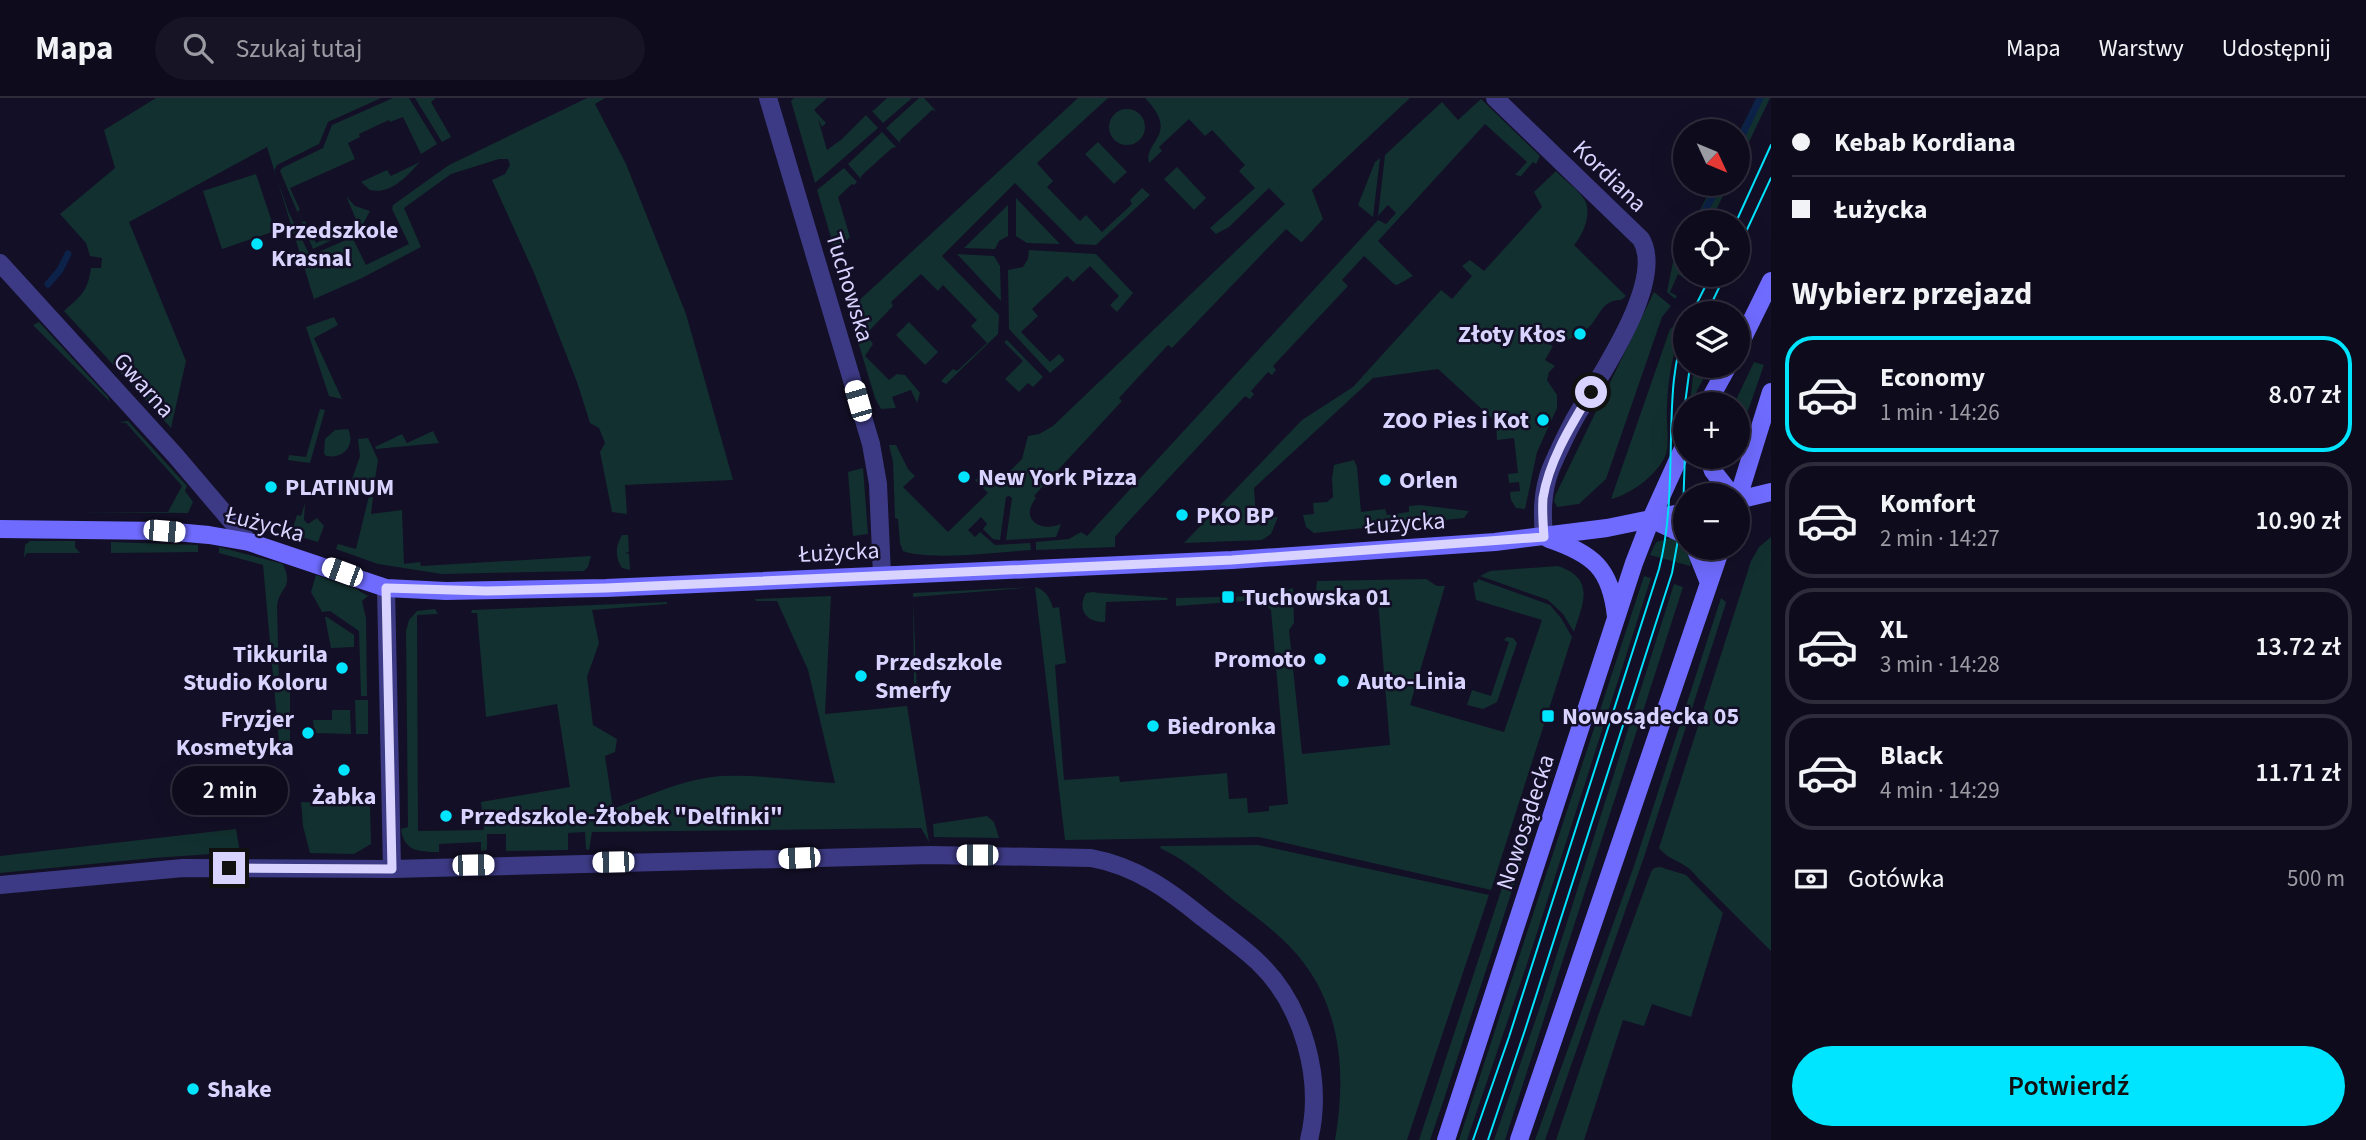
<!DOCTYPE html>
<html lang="pl">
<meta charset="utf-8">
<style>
body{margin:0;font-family:"Source Sans 3",sans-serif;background:#171425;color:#f1f3f6;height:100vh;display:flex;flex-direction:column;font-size:26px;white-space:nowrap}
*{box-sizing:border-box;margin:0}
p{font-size:23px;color:#9b9ba3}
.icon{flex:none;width:38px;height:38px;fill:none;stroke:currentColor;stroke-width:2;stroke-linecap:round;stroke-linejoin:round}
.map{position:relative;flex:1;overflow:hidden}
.drawer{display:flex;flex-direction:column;background:#0e0b1c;width:595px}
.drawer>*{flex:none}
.top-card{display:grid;align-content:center;height:154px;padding:0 21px;background:#0e0b1c}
.needle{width:46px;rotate:134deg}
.tools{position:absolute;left:1673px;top:21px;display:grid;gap:14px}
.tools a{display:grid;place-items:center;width:77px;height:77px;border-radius:50%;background:#0e0b1c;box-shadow:0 7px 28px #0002,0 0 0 2px #2e2b3b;font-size:35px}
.end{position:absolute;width:32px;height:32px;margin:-16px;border:9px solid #d9d4ff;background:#111;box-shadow:0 0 0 4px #111}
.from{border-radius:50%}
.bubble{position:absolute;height:49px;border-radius:24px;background:#0e0b1c;box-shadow:0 7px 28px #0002,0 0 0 2px #2e2b3b;font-size:23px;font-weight:600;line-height:49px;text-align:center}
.car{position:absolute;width:21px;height:42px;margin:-21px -10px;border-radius:9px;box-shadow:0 0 5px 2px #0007;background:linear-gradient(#fff 24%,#345 0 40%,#fff 0 76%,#345 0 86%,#fff 0)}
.top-card b{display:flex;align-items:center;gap:24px;height:66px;font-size:26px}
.top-card b+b{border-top:2px solid #2e2b3b}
.top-card i{width:18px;height:18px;background:#f1f3f6}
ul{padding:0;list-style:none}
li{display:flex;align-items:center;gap:21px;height:116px;margin:0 14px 10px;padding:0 7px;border:4px solid #2e2b3b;border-radius:28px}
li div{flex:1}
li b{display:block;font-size:26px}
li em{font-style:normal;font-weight:600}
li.on{border-color:#00e5ff}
li>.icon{width:63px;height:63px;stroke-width:1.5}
h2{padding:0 21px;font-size:32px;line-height:84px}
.pay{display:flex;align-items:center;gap:18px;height:77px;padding:0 21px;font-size:26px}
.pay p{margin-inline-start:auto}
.cta{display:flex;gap:14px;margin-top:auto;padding:14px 21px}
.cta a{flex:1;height:80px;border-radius:42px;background:#00e5ff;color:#111;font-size:28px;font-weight:600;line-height:80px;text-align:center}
header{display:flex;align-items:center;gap:42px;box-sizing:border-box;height:98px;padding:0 35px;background:#0e0b1c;border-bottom:2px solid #2e2b3b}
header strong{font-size:33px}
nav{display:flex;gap:38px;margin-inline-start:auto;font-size:24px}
.search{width:490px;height:63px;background:#171425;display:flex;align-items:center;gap:18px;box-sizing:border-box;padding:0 24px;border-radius:38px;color:#9b9ba3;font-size:26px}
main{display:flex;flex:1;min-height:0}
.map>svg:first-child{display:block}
.green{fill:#12302f}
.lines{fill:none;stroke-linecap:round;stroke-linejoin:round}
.stream{stroke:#0c2248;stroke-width:7}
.street{stroke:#3d3a85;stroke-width:18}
.secondary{stroke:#6f6bff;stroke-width:18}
.tram{stroke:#00e5ff;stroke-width:2}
.route{stroke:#d9d4ff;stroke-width:9}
.poi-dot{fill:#00e5ff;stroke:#130f26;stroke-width:2.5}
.labels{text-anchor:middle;stroke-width:5;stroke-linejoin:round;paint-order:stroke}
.street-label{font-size:24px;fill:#d9d4ff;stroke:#130f26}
.poi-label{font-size:24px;font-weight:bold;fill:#d9d4ff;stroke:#130f26;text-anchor:start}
</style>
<header>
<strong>Mapa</strong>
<div class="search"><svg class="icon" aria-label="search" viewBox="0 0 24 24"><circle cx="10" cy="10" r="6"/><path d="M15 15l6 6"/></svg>Szukaj tutaj</div>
<nav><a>Mapa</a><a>Warstwy</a><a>Udostępnij</a></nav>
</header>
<main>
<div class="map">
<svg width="1771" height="1042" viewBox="0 0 1771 1042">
<rect width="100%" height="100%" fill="#130f26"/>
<!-- green -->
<path class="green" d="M 156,0 L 381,0 L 328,24 L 319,46 L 277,67 L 274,73 L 289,115 L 310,158 L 352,139 L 366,167 L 409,146 L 392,111 L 393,107 L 449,67 L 587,0 L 605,0 L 595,6 L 626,66 L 686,216 L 733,382 L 625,387 L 627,416 L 612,414 L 600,354 L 605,345 L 599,330 L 590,325 L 577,284 L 535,177 L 492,82 L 505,76 L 510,67 L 508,61 L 499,61 L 451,76 L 404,110 L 421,149 L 362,180 L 314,201 L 267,49 L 129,124 L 186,263 L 171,330 L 64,213 C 81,198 88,193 91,170 L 101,170 L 102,160 L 90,158 L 86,145 L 60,116 L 115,70 L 104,32 Z
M 393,0 L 409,0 L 437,46 L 421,56 L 403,19 L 390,24 L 389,22 L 359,36 L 360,39 L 348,45 L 355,61 L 290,90 L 300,112 L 297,114 L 302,124 L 305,123 L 316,145 L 358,126 L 346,98 L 355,108 L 370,113 L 362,128 L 313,151 L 280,73 L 282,70 L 323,50 L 332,27 Z
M 415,0 L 436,0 L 431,4 L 451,39 L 442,44 Z
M 794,0 L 827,0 L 814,12 L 826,25 L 822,29 L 818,21 L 827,52 L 842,41 L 866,17 L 878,30 L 815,85 L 791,3 Z
M 887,0 L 912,0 L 883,25 L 871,12 L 873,13 Z
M 919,0 L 924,0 L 936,13 L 932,12 L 900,42 L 900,45 L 886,30 Z
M 1078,0 L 1108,0 L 1037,65 L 1053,83 L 1047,89 L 1080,123 L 1086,117 L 1102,134 L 1132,106 L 1130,102 L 1142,90 L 1150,97 L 1096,147 L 1076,146 L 1015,85 L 942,158 L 999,217 L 998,236 L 946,286 L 941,283 L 953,271 L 957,273 L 987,245 L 971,228 L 977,222 L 943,187 L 938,193 L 921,176 L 891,204 L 893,208 L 866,236 L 873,246 L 865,258 L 889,282 L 897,276 L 905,277 L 920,295 L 917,305 L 911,292 L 892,299 L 896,310 L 881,311 L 875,300 L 849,214 L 852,209 Z
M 1145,0 L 1410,0 L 1312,92 L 1323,121 L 1303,143 L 1301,144 L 1286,131 L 1172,250 L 1168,247 L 1119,300 L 1122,303 L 1058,372 L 1059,374 L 1045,390 L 1043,388 L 1034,398 L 1036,400 C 1019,421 1040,435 1061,426 L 1056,439 L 1006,442 L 1012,400 L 1009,398 L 1006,399 L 1000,442 L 993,441 L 983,431 L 987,426 L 981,419 L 968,432 L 975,439 L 980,434 L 995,447 L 1030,445 L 1031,452 C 1000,454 929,463 903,453 L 900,445 L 898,421 L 895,420 L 893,364 L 889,347 L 896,347 L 908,371 L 915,378 L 903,389 L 948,434 L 988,395 L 975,382 L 990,370 L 989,368 L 1002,381 L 1022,361 L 1028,338 L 1039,336 L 1053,328 L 1285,106 L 1269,90 L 1229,129 L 1216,136 L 1210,130 L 1255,90 L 1239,73 L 1245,67 L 1212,32 L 1205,38 L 1189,21 L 1159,49 L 1162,53 L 1149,65 C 1143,43 1181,37 1145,0 Z
M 1757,0 L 1770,0 L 1738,67 L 1738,36 Z
M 1481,1 L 1540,58 L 1536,66 L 1533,64 L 1521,78 L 1515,77 L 1527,64 L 1485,26 L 1378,143 L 1413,178 L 1397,187 L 1394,186 L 1364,158 L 1342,182 L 1348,188 L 1273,268 L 1276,272 L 1272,277 L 1268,274 L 1251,293 L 1254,296 L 1250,301 L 1245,298 L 1127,425 L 1115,439 L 1115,449 L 1036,452 L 1036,444 L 1069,441 L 1081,434 L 1087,438 L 1378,122 L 1386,126 L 1396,115 L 1388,107 L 1378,118 L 1385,57 L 1442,4 L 1458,22 Z
M1109 29a18 18 0 1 1 36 0a18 18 0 1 1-36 0Z
M 882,34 L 896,49 L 892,50 L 861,78 L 861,81 L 848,66 Z
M 1098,44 L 1127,74 L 1114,86 L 1085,56 Z
M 1380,60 L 1373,119 L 1358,107 L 1375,64 Z
M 420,64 C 407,78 391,97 370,92 L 361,84 L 387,72 L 391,78 Z
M 1177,69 L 1206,100 L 1194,112 L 1164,81 Z
M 844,70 L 857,84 L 854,87 L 852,86 L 838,99 L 850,139 L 835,153 L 817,92 Z
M 1556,73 C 1564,82 1578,91 1584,101 C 1593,114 1583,137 1574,147 L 1626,198 L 1621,202 C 1604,201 1600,216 1591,227 C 1584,235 1575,239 1565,243 L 1554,238 L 1549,246 L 1553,248 L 1545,262 L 1555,268 L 1549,274 L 1547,282 L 1557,297 L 1557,310 L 1537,354 L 1525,411 L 1516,410 L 1511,402 L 1510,394 L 1520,393 L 1519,384 L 1509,385 L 1508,376 L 1518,375 L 1514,340 L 1497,342 L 1496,324 L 1438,271 L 1373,280 L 1254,390 L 1256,420 L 1278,419 L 1271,436 L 1262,442 L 1184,445 L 1302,322 L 1353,289 L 1441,192 L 1452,201 L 1472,178 L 1462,168 L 1470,162 L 1484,173 L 1542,109 L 1534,94 Z
M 256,76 L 275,133 L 222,151 L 203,93 Z
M 1713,86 L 1729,86 L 1710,124 L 1694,124 Z
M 1016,100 L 1060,146 L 1027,145 L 1016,138 Z
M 1008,107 L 1008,138 L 999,143 L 995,151 L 964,150 Z
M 1029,152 L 1096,156 L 1133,195 L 1117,214 L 1110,207 L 1119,198 L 1090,168 L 1073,184 L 1067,178 L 1032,211 L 1038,218 L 1021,234 L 1050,264 L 1059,256 L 1065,262 L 1050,275 L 1009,231 L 1008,172 L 1023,169 L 1028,161 Z
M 957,156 L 994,158 L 1000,168 L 1001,203 Z
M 1674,159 L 1685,165 L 1684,180 L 1678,176 L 1670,194 L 1677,198 L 1675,201 L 1667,194 Z
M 1654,194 L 1671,208 L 1662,219 L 1606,381 L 1579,406 L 1557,409 L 1554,403 L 1555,398 Z
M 334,219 L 338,227 L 314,240 L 342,301 L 329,298 L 306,229 Z
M 39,224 L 108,299 L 110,304 L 33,227 Z
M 909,224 L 938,254 L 925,267 L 896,237 Z
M 1677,225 L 1683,227 C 1673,253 1668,280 1667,308 C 1666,322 1669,338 1667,352 C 1663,373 1631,397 1611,401 L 1670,231 Z
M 1007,242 L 1043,279 L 1033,289 L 1028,285 L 1019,294 L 1005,281 L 1023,263 L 1004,244 Z
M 1754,264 L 1764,267 L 1738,341 L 1738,306 L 1734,306 Z
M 1694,268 L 1710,268 L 1690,306 Z
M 320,311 L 325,312 L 310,365 L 288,362 L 289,357 L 306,359 Z
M 128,323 L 187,388 L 185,393 L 193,404 L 188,415 L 75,414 L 168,414 L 182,388 L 126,325 L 119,324 Z
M 348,331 C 356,348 343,361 326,358 L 324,355 L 325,341 L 335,332 Z
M 433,333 L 439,345 L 376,351 L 375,349 L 402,336 L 407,345 Z
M 368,340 L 378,362 L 373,393 L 350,387 L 360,358 L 358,341 Z
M 1354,362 L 1357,369 L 1361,414 L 1385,411 L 1387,417 L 1409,414 L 1409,408 L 1420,407 L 1469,413 L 1464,420 L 1314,435 L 1306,429 L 1303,417 L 1314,416 L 1313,405 L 1327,404 L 1333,399 L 1332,381 L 1334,367 Z
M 863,370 L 868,436 L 853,438 L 848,374 Z
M 369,398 L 373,399 L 371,416 L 402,412 L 404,466 L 420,464 L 421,468 L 591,458 L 588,469 L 584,473 L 442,476 L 378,466 L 336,451 L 338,446 L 356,451 Z
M 305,405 L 304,422 L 308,426 L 317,420 L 324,428 L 318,444 L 291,436 L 297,417 L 301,418 Z
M 622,437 L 628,437 L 629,454 L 625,455 L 629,456 L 630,472 L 622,470 C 615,459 615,449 622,437 Z
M 1771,439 L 1771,853 L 1697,779 C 1686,763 1670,764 1659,750 L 1751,463 L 1759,449 Z
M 1670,440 L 1685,446 L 1685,450 L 1689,450 L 1692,460 L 1690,468 L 1650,457 L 1656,444 Z
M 30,443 L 75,443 L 75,449 L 80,455 L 27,455 L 24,460 L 25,447 Z
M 111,444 L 198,447 L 198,454 L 111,455 Z
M 219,449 L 283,466 C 294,491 280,487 277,508 L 279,583 L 285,591 L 290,593 L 290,655 L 280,655 L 263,467 L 219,455 Z
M 1558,468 C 1596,481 1583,505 1574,534 L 1563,516 L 1548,502 L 1480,478 L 1490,473 Z
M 316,477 L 356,491 L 368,498 L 362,503 L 366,520 L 367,598 L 361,598 L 359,533 L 330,513 L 322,514 L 311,494 Z
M 1644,478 L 1651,480 L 1525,872 L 1467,1042 L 1459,1042 Z
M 1426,481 L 1437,488 L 1445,488 L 1410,607 L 1504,634 L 1542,522 L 1476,502 L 1473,485 L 1477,484 L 1478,481 L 1550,507 L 1561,520 L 1572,539 L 1491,792 L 1259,739 L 1065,742 L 1035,489 L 913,499 L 917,594 L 914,591 L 913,495 L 1035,489 C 1046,492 1050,500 1053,510 L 1059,509 L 1066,565 L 1055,567 L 1064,682 L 1119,678 L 1120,684 L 1227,675 L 1229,701 L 1247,700 L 1248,715 L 1269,713 L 1269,708 L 1288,706 L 1271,512 L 1259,502 L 1176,508 L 1176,500 L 1262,498 L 1268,502 L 1281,500 L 1280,494 L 1293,490 L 1294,525 L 1289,532 L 1302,656 L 1390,647 L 1377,491 L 1316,493 L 1317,483 Z
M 1674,486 L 1683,489 L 1505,1042 L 1494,1042 L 1543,900 Z
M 1094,494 L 1098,495 L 1168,500 L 1167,502 L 1106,504 L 1105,524 C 1088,525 1076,513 1086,495 Z
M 831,498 L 825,616 L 907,608 L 929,744 L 921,730 L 592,734 L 589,752 L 586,751 L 585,734 L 568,735 L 568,752 L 506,753 L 506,736 L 487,736 L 487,752 L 481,753 L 481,744 L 439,746 L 439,754 C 420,754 404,754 401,731 L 408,729 L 406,533 L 409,522 L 417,513 L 435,511 L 438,516 L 417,517 L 418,733 L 484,732 L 481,704 L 570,689 L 557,606 L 486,619 L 477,515 L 471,515 L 472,512 L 667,504 L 667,506 L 592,512 L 599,545 L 587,579 L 593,627 L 617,641 L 615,654 L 605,658 L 613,711 C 647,698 684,681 721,678 C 759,676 797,683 835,685 L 808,572 L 777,503 L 756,503 L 755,501 Z
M 1721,500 L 1726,504 L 1725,508 L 1644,759 L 1545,1042 L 1535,1042 L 1634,768 Z
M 325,519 L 327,519 L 354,537 L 354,549 L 331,550 Z
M 1507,539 L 1513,540 L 1517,545 L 1497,604 L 1483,611 L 1467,607 L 1472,592 L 1491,598 L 1509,544 L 1504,542 Z
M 355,602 L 368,602 L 368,636 L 356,636 Z
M 332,612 L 350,612 L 351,636 L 314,635 L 313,622 L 332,622 Z
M 301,704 L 370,706 L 371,746 L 354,756 L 310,755 L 303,728 Z
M 1528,711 L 1538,713 L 1443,1004 L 1430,1042 L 1419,1042 Z
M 987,718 L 994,724 L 999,740 L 934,739 L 933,726 Z
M 236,731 L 240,754 L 153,760 L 0,775 L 0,758 Z
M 1258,747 L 1489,797 L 1407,1042 L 1335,1042 C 1347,974 1341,903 1292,851 C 1275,833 1255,818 1235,803 C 1211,784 1188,763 1160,750 L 1161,748 Z
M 1660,769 L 1686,777 L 1723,815 L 1691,919 L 1652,906 L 1644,928 L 1623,922 L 1584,1042 L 1556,1042 L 1599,915 L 1651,774 L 1654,770 Z"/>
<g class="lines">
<!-- stream -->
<path class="stream" d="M 1738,46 L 1760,0
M 1699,124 L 1719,86
M 1684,151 L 1685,149
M 48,186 L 60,172 L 68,156"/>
<!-- street -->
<path class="street" d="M 768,0 L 871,346 L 878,386 L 882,477
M 1495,0 L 1641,141 C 1667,184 1596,283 1574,322 C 1566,337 1558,354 1551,370 C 1542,393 1542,415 1544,439
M 0,165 L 175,357 L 249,444
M 386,490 L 392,771
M 0,787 L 183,770 L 392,771 L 931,757 L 1091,760 C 1135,768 1169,792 1203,820 C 1221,834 1241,848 1258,864 C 1303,907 1324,981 1309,1042"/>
<!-- secondary -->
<path class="secondary" d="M 1738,250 L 1771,183
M 1707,306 L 1728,268
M 1708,359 L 1713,373 L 1732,397
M 1738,400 L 1771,294
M 1738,402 L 1771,394
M 1651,421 L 1685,437
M 0,431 L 164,433 L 209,437 L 249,444 L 386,490 L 446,493 L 606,490 L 1232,462 L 1495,444 L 1607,430 L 1685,414
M 1549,441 C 1593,456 1611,470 1616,519
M 1695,450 L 1709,485
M 1446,1042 L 1634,465 L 1651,421 L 1685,346
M 1519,1042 L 1721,450"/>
<!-- tram -->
<path class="tram" d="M 1736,124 L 1771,47
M 1738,151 L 1771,80
M 1692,215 L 1711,177
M 1707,215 L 1725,177
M 1685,306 L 1690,268
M 1473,1042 L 1509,939 L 1659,471 C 1670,429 1670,384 1671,340 C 1672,304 1672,267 1685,233
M 1488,1042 L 1525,932 L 1672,475 L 1683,414 L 1685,355"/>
</g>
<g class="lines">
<!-- route -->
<path class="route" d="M 229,770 L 392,771 L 386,490 L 486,493 L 606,490 L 1232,462 L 1544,439 C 1543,426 1542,413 1543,400 C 1549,362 1572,326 1591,294"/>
</g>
<!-- markers -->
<g class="poi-dot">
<circle cx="257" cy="146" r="7"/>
<circle cx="1580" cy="236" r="7"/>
<circle cx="1543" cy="322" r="7"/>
<circle cx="964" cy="379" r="7"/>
<circle cx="1385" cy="382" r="7"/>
<circle cx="271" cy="389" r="7"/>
<circle cx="1182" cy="417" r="7"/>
<rect x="1221" y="492" width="14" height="14" rx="3.5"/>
<circle cx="1320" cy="561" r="7"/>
<circle cx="342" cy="570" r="7"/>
<circle cx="861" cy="578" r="7"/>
<circle cx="1343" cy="583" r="7"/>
<rect x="1541" y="611" width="14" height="14" rx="3.5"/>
<circle cx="1153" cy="628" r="7"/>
<circle cx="308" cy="635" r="7"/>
<circle cx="344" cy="672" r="7"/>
<circle cx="446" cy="718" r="7"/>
<circle cx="193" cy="991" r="7"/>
</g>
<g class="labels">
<!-- street labels -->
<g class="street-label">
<text transform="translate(1610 78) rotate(44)" y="8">Kordiana</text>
<text transform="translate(850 189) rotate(73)" y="8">Tuchowska</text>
<text transform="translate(144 287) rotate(48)" y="8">Gwarna</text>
<text transform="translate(1405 425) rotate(-4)" y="8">Łużycka</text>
<text transform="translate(265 426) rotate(15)" y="8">Łużycka</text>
<text transform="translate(839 454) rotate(-3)" y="8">Łużycka</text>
<text transform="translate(1525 724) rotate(-72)" y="8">Nowosądecka</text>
</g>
<!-- poi labels -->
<g class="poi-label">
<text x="271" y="140">Przedszkole<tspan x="271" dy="28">Krasnal</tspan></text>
<text x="1566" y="244" text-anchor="end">Złoty Kłos</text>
<text x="1529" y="330" text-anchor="end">ZOO Pies i Kot</text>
<text x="978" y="387">New York Pizza</text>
<text x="1399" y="390">Orlen</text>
<text x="285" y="397">PLATINUM</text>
<text x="1196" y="425">PKO BP</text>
<text x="1242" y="507">Tuchowska 01</text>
<text x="328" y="564" text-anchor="end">Tikkurila<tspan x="328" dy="28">Studio Koloru</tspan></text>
<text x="1306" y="569" text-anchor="end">Promoto</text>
<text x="875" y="572">Przedszkole<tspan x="875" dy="28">Smerfy</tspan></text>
<text x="1357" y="591">Auto-Linia</text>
<text x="1562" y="626">Nowosądecka 05</text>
<text x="294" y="629" text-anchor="end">Fryzjer<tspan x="294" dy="28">Kosmetyka</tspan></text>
<text x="1167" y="636">Biedronka</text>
<text x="344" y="706" text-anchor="middle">Żabka</text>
<text x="460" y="726">Przedszkole-Żłobek "Delfinki"</text>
<text x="207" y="999">Shake</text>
</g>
</g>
</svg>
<div class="tools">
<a><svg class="needle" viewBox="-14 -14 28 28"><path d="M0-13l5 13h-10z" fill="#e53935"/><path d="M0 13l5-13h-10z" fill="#9b9ba3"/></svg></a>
<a><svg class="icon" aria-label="locate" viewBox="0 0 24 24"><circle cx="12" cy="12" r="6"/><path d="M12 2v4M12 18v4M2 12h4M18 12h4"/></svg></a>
<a><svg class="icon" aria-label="layers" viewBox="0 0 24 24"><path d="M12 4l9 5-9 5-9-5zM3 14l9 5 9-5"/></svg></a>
<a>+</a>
<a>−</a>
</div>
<i class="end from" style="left:1591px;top:294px"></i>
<i class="end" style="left:229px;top:770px"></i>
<div class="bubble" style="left:172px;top:668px;width:116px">2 min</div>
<i class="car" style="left:858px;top:303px;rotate:344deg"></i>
<i class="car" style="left:164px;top:433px;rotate:95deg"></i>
<i class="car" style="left:342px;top:474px;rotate:290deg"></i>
<i class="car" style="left:977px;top:757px;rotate:270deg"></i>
<i class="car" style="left:799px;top:760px;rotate:268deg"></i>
<i class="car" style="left:613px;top:764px;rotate:269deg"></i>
<i class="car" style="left:473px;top:767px;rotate:89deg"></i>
</div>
<section class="drawer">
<div class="top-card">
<b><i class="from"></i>Kebab Kordiana</b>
<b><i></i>Łużycka</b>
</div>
<h2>Wybierz przejazd</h2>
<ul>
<li class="on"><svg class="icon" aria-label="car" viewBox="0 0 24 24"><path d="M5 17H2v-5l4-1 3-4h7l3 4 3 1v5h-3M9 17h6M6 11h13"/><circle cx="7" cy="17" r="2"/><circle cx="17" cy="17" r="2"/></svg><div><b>Economy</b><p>1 min · 14:26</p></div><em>8.07 zł</em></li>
<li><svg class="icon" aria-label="car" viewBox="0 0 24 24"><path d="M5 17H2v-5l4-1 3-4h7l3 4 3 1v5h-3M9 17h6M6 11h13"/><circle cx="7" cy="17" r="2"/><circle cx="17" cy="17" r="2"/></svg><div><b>Komfort</b><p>2 min · 14:27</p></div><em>10.90 zł</em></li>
<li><svg class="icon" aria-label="car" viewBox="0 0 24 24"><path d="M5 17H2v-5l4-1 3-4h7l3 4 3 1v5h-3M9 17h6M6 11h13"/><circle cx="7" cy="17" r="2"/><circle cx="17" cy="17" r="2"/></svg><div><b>XL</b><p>3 min · 14:28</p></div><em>13.72 zł</em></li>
<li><svg class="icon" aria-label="car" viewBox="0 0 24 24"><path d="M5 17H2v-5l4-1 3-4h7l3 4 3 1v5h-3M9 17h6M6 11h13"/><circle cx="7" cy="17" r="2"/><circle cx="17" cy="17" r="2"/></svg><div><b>Black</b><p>4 min · 14:29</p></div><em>11.71 zł</em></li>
</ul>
<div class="pay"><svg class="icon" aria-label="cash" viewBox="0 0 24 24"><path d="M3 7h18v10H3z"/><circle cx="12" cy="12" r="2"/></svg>Gotówka<p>500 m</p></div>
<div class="cta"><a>Potwierdź</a></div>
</section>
</main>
